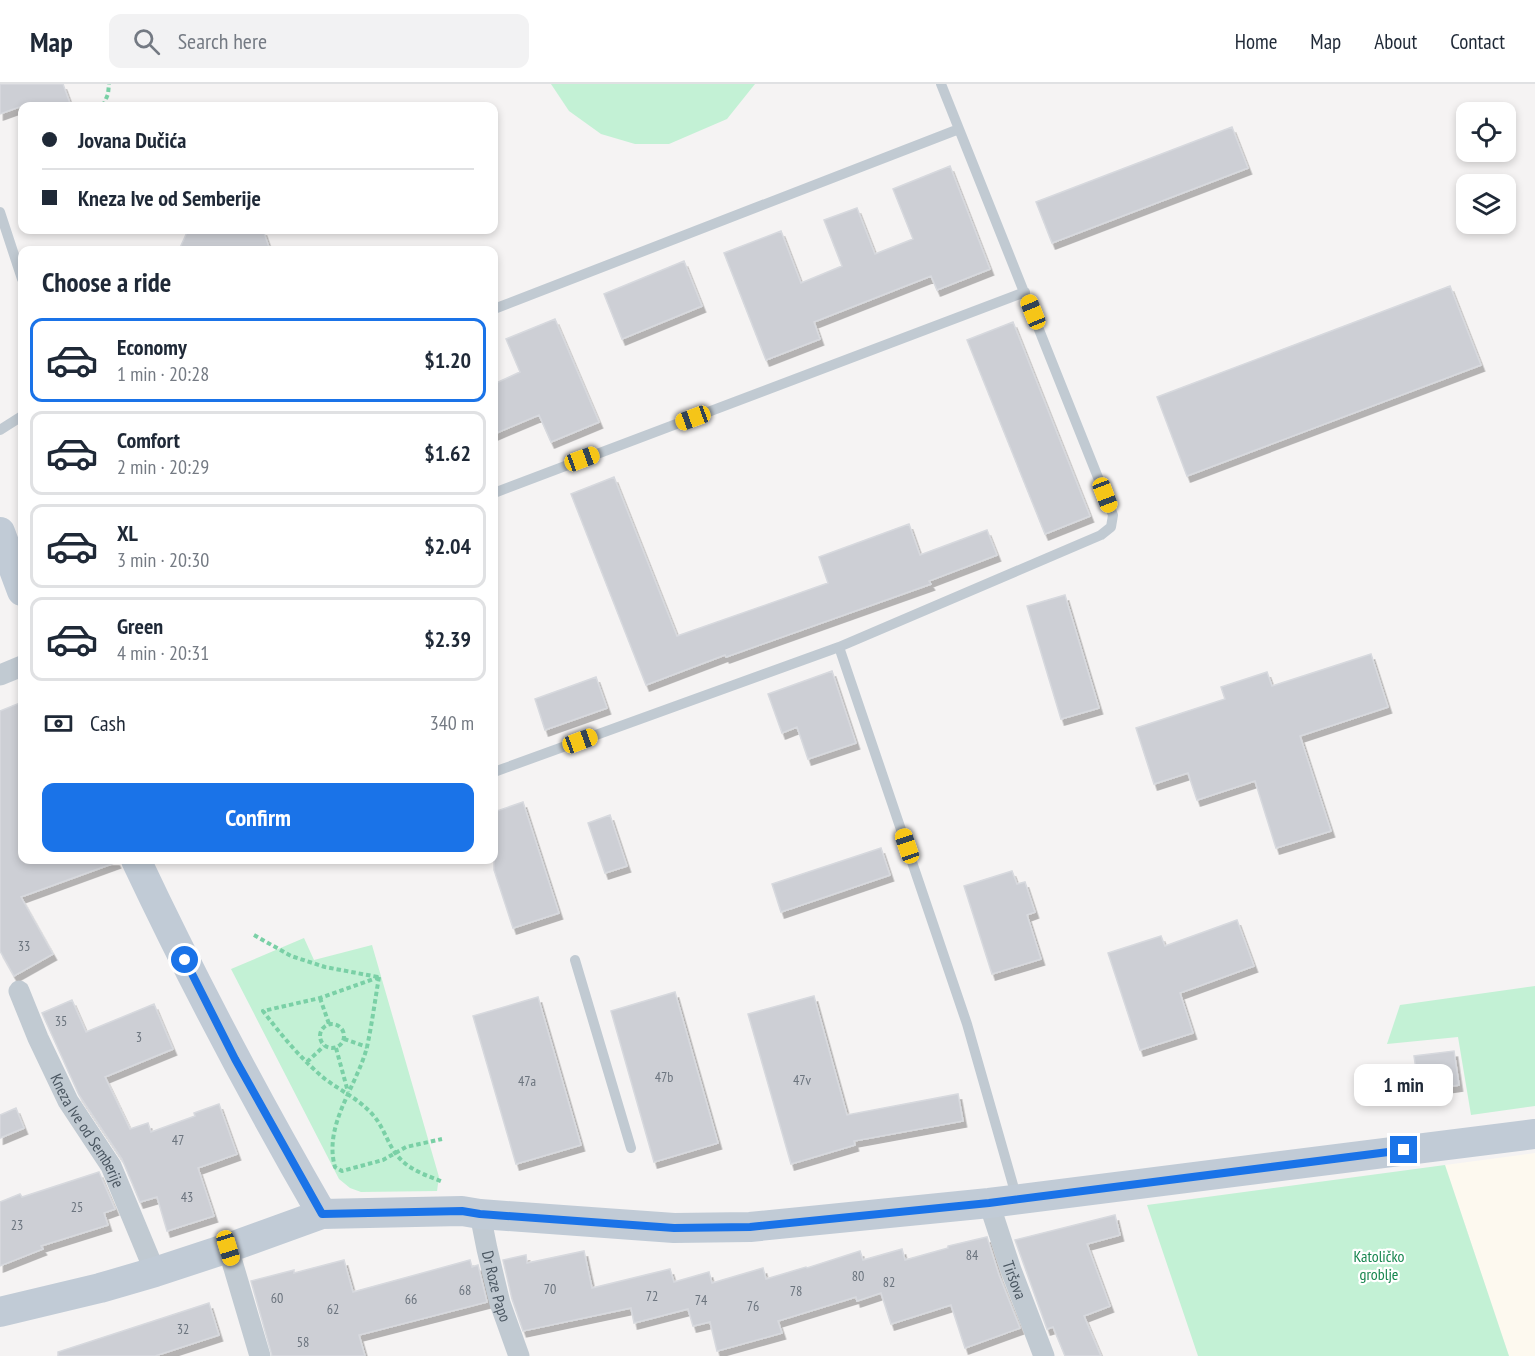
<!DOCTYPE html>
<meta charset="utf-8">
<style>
body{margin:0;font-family:"PT Sans Narrow",sans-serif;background:#f2f2f3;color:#1f2937;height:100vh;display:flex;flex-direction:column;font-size:22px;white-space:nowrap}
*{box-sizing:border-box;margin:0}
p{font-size:20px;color:#747a83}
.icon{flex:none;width:33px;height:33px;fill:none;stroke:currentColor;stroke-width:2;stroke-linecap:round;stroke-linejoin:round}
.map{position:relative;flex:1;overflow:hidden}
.panel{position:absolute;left:18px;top:162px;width:480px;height:618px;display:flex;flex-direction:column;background:#fff;border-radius:12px;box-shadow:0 3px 9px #0003}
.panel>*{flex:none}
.banner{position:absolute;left:18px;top:18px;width:480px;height:132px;border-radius:12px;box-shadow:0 3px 9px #0003;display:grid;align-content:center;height:132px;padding:0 24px;background:#fff}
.buttons{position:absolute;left:1456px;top:18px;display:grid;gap:12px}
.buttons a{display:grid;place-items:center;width:60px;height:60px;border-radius:12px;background:#fff;box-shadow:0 3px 9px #0003;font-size:30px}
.end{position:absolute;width:27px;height:27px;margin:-14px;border:8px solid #1a73e8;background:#fff;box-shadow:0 0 0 3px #fff}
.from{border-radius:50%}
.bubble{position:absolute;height:42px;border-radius:12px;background:#fff;box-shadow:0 3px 9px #0003;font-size:20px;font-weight:700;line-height:42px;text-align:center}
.car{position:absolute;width:18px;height:36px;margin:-18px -9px;border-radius:8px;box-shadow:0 0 4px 2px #0007;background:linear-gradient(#f5c518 24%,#345 0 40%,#f5c518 0 76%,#345 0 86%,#f5c518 0)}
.banner b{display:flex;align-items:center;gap:21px;height:57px;font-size:22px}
.banner b+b{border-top:2px solid #e0e1e3}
.banner i{width:15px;height:15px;background:#1f2937}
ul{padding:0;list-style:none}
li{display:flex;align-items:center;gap:18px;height:84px;margin:0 12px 9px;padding:0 12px;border:3px solid #e0e1e3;border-radius:12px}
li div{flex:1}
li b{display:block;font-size:22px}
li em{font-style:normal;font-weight:700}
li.selected{border-color:#1a73e8}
li>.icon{width:54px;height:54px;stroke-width:1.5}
h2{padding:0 24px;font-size:27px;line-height:72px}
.pay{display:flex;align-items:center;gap:15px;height:66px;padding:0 24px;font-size:22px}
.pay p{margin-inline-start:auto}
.button{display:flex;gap:12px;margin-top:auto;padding:12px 24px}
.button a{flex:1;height:69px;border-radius:12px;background:#1a73e8;color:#fff;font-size:24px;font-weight:700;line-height:69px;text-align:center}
header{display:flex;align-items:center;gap:36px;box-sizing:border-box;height:84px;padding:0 30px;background:#fff;border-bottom:2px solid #e0e1e3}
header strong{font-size:28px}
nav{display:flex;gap:33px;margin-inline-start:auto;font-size:21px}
.search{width:420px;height:54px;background:#f2f2f3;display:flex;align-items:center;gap:15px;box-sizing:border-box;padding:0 21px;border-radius:12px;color:#747a83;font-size:22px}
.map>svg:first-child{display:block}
.commercial{fill:#fdf9ef}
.green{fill:#c3f1d5}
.building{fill:#cdcfd5;stroke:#d7d9de;stroke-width:1.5;filter:url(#shadow)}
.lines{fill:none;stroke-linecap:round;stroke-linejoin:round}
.path{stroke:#7ad0a6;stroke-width:4;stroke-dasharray:4.5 3;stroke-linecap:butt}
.lane{stroke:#c1cad2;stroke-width:10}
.street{stroke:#c1cad2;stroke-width:21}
.secondary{stroke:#c1cbd6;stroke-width:30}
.route{stroke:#1a73e8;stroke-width:8}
.labels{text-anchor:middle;stroke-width:4.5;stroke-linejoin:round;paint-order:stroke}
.number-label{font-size:14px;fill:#6b747e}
.street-label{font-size:16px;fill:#4a5661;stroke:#fff}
.park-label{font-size:16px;fill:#17864f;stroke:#fff}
</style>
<header>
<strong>Map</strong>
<div class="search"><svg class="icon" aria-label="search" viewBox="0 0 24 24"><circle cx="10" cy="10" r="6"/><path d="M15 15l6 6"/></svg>Search here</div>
<nav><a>Home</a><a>Map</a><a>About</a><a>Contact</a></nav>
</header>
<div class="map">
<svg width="1535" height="1272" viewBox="0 0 1535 1272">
<defs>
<filter id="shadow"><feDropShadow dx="3.5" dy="6" stdDeviation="0" flood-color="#0004"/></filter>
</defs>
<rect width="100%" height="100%" fill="#f5f3f3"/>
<!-- commercial -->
<path class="commercial" d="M 1535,1069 L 1535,1272 L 1509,1272 L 1445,1081 Z"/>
<!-- green -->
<path class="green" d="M 551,0 L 755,0 L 727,35 L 669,60 L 635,60 L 601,50 L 569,27 Z
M 304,854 L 314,876 L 372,861 L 439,1093 L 437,1107 L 361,1108 L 350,1104 L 339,1095 L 231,885 Z
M 1535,902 L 1535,1022 L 1471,1031 L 1458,953 L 1387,960 L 1400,921 Z
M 1445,1081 L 1509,1272 L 1198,1272 L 1147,1121 Z"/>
<!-- building -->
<path class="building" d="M 0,0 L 63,0 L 71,22 L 22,22 L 0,30 Z
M 1232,43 L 1248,84 L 1052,159 L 1036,118 Z
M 950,82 L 990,185 L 937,206 L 931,192 L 814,238 L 820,255 L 766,276 L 724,169 L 781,147 L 801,199 L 842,182 L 824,136 L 857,124 L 875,170 L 913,155 L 893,105 Z
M 188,146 L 263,146 L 270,166 L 179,166 Z
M 684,177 L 702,222 L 622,255 L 604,210 Z
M 1450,202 L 1481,281 L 1187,392 L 1157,313 Z
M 555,235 L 599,338 L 551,358 L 539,331 L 494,350 L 494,300 L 520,288 L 506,255 Z
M 1013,238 L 1090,432 L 1045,450 L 967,256 Z
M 614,393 L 677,552 L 828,499 L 819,473 L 909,440 L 920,471 L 987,446 L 997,471 L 929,497 L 931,500 L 726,573 L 725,571 L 646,601 L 571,410 Z
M 1065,511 L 1099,624 L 1061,635 L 1027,522 Z
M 1371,570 L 1388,623 L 1300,652 L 1331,747 L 1276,764 L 1255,697 L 1197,716 L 1188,689 L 1154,700 L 1136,644 L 1225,615 L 1221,603 L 1267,588 L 1272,602 Z
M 832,587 L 856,659 L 808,675 L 797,643 L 782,649 L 768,610 Z
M 596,593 L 607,624 L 545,646 L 535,615 Z
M 22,618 L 22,776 L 116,776 L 117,778 L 21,813 L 53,870 L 14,892 L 0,867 L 0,627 Z
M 523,718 L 559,829 L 513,844 L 494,786 L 494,728 Z
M 610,731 L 627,782 L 605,789 L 588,739 Z
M 881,764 L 890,791 L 781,828 L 772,800 Z
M 1012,787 L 1017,800 L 1025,798 L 1035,828 L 1027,831 L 1041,875 L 992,890 L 964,802 Z
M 1237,836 L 1254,882 L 1180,909 L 1193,949 L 1140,966 L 1108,869 L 1161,852 L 1165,862 Z
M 675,908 L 718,1059 L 654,1078 L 611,927 Z
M 814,912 L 847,1031 L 958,1010 L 963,1037 L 854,1057 L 855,1061 L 791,1080 L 748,930 Z
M 538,913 L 581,1061 L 516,1080 L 473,932 Z
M 72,916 L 86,948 L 154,920 L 173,965 L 105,993 L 130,1045 L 148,1039 L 151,1048 L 195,1032 L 194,1029 L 219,1020 L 237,1070 L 198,1084 L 214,1132 L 167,1147 L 157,1113 L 140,1118 L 122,1075 L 79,1011 L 42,929 Z
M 1454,967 L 1459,1001 L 1419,1007 L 1414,972 Z
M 16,1024 L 24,1044 L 0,1054 L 0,1031 Z
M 99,1088 L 115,1125 L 104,1129 L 108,1141 L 41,1162 L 43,1165 L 0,1182 L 0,1118 L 20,1110 L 22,1113 Z
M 1115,1131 L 1120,1151 L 1087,1160 L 1110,1222 L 1084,1232 L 1101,1272 L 1065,1272 L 1053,1243 L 1047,1245 L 1015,1156 Z
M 987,1153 L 999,1191 L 1020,1244 L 965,1264 L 951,1221 L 891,1240 L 881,1209 L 857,1217 L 856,1213 L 778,1237 L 782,1249 L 717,1267 L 710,1238 L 693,1242 L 688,1225 L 634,1239 L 631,1224 L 523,1247 L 512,1215 L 503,1176 L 526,1171 L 527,1179 L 584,1167 L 592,1204 L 670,1185 L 674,1198 L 709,1188 L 712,1199 L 763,1184 L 766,1195 L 806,1183 L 807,1184 L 860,1167 L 863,1176 L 902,1165 L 905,1176 L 948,1164 L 948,1162 Z
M 344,1176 L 353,1208 L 470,1176 L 472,1183 L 478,1181 L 487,1218 L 359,1251 L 365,1272 L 272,1272 L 251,1197 L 294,1186 L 294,1189 Z
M 209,1219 L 219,1251 L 155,1272 L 58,1272 L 58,1268 Z"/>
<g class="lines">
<!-- path -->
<path class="path" d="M 103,22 L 108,10 L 109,0
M 254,851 L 291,872 L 325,883 L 378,893
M 379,893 L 320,914 L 263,927 C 282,952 301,975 325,995 C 341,1007 359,1015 373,1031 C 383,1042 387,1058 396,1070 C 408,1086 426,1091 443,1098
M 379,893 C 375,916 372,940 367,963 C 357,1002 323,1041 335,1083 L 342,1087 L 383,1076 L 406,1063 L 442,1055
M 320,914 L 329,940
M320 952a12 12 0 1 1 24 0a12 12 0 1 1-24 0Z
M 344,955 L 367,963
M 336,964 L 348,1008
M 307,978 L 324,962"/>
<!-- lane -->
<path class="lane" d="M 941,0 L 1113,431 L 1111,443 L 1101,451 L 839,563 L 967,940 L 1017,1115
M 0,128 L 22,195
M 494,225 L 959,45
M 0,346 L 22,332
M 494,409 L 1025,208
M 494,688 L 839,563
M 575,876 L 631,1064"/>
<!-- street -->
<g class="street">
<path d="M 0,591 L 22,582"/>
<path id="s1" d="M 19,907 L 38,954 L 68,1017 L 111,1082 L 155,1188"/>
<path id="s2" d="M 989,1119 L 1011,1186 L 1044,1272"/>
<path id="s3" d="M 480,1130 L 487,1165 L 500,1219 L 519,1272"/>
<path d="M 228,1164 L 260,1272"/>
</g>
<!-- secondary -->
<path class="secondary" d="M 0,448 L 22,507
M 136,776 C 193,897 255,1014 322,1130
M 0,1228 L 100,1204 L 155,1188 L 228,1164 L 322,1130 L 462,1127 L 480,1130 L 674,1144 L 750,1143 L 989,1119 L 1535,1050"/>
</g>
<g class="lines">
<!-- route -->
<path class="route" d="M 185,876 L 235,975 L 322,1130 L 462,1127 L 480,1130 L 674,1144 L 750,1143 L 989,1119 L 1404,1066"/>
</g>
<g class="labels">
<!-- number labels -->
<g class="number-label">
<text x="24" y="867">33</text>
<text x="61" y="942">35</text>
<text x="139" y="958">3</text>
<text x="664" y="998">47b</text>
<text x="802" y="1001">47v</text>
<text x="527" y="1002">47a</text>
<text x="178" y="1061">47</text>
<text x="187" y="1118">43</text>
<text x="77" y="1128">25</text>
<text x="17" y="1146">23</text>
<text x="972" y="1176">84</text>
<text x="858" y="1197">80</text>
<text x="889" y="1203">82</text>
<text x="550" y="1210">70</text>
<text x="465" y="1211">68</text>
<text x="796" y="1212">78</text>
<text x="652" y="1217">72</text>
<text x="277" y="1219">60</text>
<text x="411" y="1220">66</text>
<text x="701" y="1221">74</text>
<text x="753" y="1227">76</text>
<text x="333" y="1230">62</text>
<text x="183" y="1250">32</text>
<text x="303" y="1263">58</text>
</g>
<!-- street labels -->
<g class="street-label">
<text dy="6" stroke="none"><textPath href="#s1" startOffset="156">Kneza Ive od Semberije</textPath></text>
<text dy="6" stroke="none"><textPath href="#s2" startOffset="81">Tiršova</textPath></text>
<text dy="6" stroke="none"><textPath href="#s3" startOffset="74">Dr Roze Papo</textPath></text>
</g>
<!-- park labels -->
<g class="park-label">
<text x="1379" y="1178">Katoličko<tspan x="1379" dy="18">groblje</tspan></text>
</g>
</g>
</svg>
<div class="buttons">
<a><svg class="icon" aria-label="locate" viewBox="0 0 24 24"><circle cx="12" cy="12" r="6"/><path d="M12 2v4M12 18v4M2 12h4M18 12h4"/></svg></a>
<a><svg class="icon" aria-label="layers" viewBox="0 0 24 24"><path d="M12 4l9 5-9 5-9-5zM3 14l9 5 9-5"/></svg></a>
</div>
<i class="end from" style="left:185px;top:876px"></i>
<i class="end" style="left:1404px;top:1066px"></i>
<div class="bubble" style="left:1354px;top:980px;width:99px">1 min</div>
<i class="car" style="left:1033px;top:228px;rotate:338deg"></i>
<i class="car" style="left:693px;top:334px;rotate:250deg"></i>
<i class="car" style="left:582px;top:375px;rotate:70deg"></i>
<i class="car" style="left:1105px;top:411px;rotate:159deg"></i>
<i class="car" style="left:580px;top:657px;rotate:70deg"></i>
<i class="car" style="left:907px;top:762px;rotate:341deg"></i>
<i class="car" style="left:228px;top:1164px;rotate:163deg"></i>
<div class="banner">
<b><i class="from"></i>Jovana Dučića</b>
<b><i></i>Kneza Ive od Semberije</b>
</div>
<section class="panel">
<h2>Choose a ride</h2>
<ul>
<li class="selected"><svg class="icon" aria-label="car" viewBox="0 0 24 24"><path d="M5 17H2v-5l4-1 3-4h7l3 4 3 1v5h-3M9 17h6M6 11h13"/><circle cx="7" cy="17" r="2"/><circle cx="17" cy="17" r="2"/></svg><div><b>Economy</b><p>1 min · 20:28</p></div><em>$1.20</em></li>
<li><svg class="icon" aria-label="car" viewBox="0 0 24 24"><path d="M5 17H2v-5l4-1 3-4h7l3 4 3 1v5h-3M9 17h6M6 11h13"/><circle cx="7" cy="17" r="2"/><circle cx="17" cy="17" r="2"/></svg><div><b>Comfort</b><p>2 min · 20:29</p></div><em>$1.62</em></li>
<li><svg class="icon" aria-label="car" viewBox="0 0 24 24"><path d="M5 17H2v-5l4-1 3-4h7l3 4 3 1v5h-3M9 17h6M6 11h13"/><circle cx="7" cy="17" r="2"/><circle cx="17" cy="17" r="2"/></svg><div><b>XL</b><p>3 min · 20:30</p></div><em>$2.04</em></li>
<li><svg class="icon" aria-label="car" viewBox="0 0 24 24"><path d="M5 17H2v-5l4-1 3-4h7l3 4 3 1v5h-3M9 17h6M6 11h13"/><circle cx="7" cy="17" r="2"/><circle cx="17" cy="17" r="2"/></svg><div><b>Green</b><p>4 min · 20:31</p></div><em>$2.39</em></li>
</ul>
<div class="pay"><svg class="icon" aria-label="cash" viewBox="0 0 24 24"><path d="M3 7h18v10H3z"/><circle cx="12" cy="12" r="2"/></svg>Cash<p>340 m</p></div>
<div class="button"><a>Confirm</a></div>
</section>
</div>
